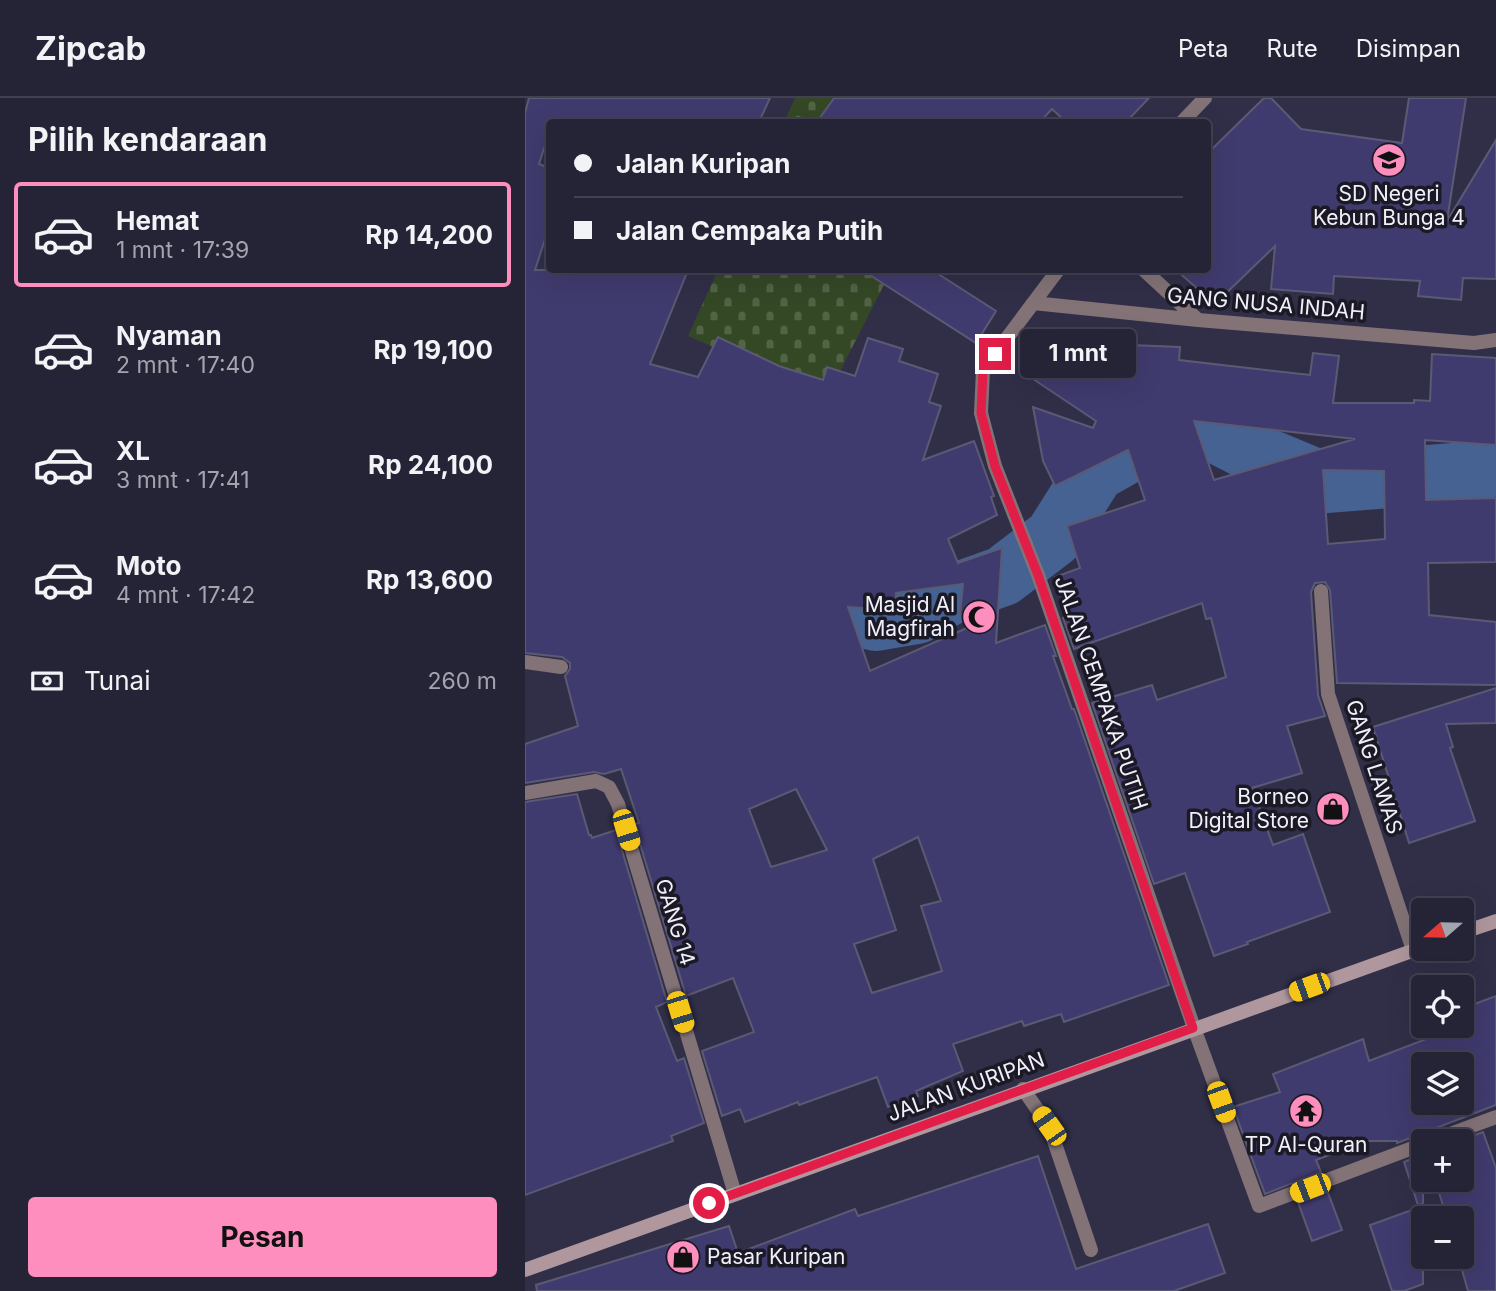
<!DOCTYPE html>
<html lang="id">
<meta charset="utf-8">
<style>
body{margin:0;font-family:Inter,sans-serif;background:#312f42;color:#f1f3f6;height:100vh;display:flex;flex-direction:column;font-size:26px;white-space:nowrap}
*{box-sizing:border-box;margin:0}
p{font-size:23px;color:#a3a4ad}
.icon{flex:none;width:38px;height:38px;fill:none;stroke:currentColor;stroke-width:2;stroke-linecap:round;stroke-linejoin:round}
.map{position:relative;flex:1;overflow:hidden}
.sheet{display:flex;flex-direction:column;background:#252336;width:525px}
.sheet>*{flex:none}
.top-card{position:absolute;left:21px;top:21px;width:665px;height:154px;border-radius:7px;box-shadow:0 7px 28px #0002,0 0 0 2px #424051;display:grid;align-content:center;height:154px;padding:0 28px;background:#252336}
.needle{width:46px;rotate:250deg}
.buttons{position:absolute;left:886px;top:800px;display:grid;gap:14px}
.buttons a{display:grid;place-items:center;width:63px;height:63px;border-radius:7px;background:#252336;box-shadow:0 7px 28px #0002,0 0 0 2px #424051;font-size:35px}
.end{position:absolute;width:32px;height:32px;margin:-16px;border:9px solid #e11d48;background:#fff;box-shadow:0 0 0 4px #fff}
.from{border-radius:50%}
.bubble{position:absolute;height:49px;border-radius:7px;background:#252336;box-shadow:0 7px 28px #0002,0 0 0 2px #424051;font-size:23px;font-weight:700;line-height:49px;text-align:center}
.car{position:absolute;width:21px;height:42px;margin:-21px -10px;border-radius:9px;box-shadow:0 0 5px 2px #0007;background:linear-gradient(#f5c518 24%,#345 0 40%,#f5c518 0 76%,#345 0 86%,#f5c518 0)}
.top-card b{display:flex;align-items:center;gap:24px;height:66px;font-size:26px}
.top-card b+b{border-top:2px solid #424051}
.top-card i{width:18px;height:18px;background:#f1f3f6}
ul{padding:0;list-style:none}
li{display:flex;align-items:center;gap:21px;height:105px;margin:0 14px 10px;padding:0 14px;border:4px solid transparent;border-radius:7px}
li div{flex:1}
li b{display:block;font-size:26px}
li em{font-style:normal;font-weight:700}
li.current{border-color:#fe8ebd}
li>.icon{width:63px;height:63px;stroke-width:1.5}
h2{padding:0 28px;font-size:32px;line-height:84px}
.pay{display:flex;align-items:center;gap:18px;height:77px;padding:0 28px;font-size:26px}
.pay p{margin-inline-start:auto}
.button{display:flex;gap:14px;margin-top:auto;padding:14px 28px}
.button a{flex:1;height:80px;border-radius:7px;background:#fe8ebd;color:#111;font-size:28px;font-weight:700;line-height:80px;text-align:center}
header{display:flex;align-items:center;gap:42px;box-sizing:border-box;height:98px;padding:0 35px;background:#252336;border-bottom:2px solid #424051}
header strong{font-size:33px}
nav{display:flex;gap:38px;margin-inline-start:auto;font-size:24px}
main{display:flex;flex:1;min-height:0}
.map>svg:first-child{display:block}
.cemetery{fill:url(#cemetery-stones)}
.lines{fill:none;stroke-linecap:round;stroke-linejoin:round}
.river{stroke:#456293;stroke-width:60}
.building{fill:#403b6e;stroke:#5b5a75;stroke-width:2;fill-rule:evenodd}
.minor{stroke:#837377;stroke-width:14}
.secondary{stroke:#af979d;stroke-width:14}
.route{stroke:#e11d48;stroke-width:9}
.labels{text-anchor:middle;stroke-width:7;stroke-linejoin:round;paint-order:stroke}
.poi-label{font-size:21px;fill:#f0effc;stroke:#1a1924}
.street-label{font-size:21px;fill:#f0effc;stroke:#1a1924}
</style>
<header>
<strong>Zipcab</strong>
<nav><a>Peta</a><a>Rute</a><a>Disimpan</a></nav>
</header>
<main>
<section class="sheet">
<h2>Pilih kendaraan</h2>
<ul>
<li class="current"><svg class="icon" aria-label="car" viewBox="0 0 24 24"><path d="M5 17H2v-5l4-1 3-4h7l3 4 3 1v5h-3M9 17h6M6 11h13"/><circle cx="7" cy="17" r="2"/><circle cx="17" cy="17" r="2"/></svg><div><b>Hemat</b><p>1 mnt · 17:39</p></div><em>Rp 14,200</em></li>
<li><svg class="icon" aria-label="car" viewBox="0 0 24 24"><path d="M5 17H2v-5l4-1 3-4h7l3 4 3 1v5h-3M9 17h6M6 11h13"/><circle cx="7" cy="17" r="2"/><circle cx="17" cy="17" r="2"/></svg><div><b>Nyaman</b><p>2 mnt · 17:40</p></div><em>Rp 19,100</em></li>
<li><svg class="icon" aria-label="car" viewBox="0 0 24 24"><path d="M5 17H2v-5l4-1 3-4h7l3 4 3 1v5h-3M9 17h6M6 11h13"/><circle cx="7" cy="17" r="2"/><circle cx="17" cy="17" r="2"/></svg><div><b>XL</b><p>3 mnt · 17:41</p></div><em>Rp 24,100</em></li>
<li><svg class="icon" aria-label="car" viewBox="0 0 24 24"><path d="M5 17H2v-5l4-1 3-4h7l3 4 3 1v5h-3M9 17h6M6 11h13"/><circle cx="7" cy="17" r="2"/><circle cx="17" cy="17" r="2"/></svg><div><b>Moto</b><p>4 mnt · 17:42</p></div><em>Rp 13,600</em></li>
</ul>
<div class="pay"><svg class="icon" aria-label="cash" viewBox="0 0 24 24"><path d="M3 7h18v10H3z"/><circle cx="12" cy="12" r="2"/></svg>Tunai<p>260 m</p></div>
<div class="button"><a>Pesan</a></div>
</section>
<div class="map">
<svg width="971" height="1193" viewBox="0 0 971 1193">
<defs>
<pattern id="cemetery-stones" width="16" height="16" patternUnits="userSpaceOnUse" patternTransform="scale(1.75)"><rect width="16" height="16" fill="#344826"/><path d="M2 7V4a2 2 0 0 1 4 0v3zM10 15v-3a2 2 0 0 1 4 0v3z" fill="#526346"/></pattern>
</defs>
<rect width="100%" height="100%" fill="#312f48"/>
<!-- cemetery -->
<path class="cemetery" d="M 270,0 L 307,0 L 293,24 L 259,24 Z
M 193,172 L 360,172 L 365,175 L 302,299 L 163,238 Z"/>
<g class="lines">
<!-- river -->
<path class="river" d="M 252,485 L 298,509 L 351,523 L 392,516 L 425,497 L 478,478 L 529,439 L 570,374 L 639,335 L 683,331 L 736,358 L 801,385 L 942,374 L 971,368"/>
</g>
<!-- building -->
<path class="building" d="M 4,0 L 245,0 L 234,24 L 24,24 L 24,35 L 14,66 L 24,70 L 24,129 L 10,172 L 163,172 L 125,266 L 173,279 L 193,239 L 254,268 L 298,282 L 302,269 L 330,278 L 343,240 L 378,251 L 374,263 L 413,276 L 404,304 L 416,308 L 398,362 L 449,343 L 469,398 L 466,399 L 472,417 L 423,441 L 433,465 L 477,450 L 471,545 L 520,527 L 531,558 L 528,558 L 547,611 L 549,611 L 644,887 L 539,924 L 536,916 L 499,928 L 497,923 L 428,946 L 438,973 L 391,993 L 393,998 L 363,1009 L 352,979 L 274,1007 L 273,1004 L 220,1024 L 215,1011 L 197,1018 L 177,953 L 229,934 L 208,880 L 161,898 L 109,726 L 114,725 L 96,671 L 79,676 L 69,674 L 0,685 L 0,646 L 53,628 L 40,578 L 45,571 L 45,565 L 37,559 L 0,555 L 0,15 ZM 438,486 L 435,516 L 469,518 L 345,573 L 323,509 L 370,512 L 371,495 ZM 271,691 L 302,752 L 246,769 L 224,711 ZM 393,739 L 416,803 L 396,808 L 417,873 L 347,895 L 329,846 L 371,832 L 348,761 Z
M 309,0 L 624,0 L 601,24 L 541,24 L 527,11 L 515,24 L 292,24 Z
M 739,0 L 746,0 L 776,31 L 877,45 L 884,0 L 941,0 L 922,123 L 971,42 L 971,181 L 938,180 L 936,202 L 893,198 L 895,183 L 809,178 L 808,196 L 746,191 L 750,148 L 690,206 L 651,172 L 682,172 L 682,56 Z
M 337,172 L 407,172 L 471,213 L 451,245 Z
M 570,241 L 605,241 L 605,247 L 655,249 L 654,262 L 785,277 L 788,255 L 814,258 L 808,305 L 889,305 L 889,302 L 905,303 L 907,256 L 971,260 L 971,347 L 900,342 L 901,402 L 971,400 L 971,464 L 903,465 L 904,517 L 971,524 L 971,587 L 812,585 L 805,492 L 800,484 L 790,485 L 786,494 L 793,597 L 800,618 L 762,628 L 777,675 L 727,690 L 748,747 L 778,736 L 805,814 L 722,844 L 723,846 L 689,858 L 660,775 L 629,786 L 567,605 L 627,587 L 632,602 L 701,579 L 686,520 L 681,521 L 677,505 L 549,551 L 538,520 L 544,517 L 530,479 L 555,470 L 542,428 L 620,402 L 603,352 L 530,388 L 518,363 L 508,309 L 568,330 L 571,323 L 502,277 L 496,247 L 516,243 L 552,266 ZM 669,323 L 830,341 L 689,382 ZM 798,372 L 859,373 L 860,441 L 803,446 Z
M 971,590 L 971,625 L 921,626 L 928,649 L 925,650 L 950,723 L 884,745 L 848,629 Z
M 52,696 L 64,737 L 66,737 L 67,740 L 91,732 L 142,904 L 131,909 L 152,963 L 159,960 L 179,1025 L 146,1038 L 148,1043 L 0,1097 L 0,704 Z
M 971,898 L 971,1007 L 872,1045 L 872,1043 L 841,1043 L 791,1062 L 796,1074 L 740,1096 L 708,1009 L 755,994 L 748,976 L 838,941 L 844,963 L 904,940 L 900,928 L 936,928 L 936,911 ZM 898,966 L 936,966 L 936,1004 L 898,1004 Z
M 958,1034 L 971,1070 L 971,1193 L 943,1193 L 933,1158 L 936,1158 L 936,1120 L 922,1120 L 910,1082 L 936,1082 L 936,1043 L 934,1043 Z
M 898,1056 L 898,1106 L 893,1107 L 879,1064 Z
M 513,1058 L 551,1171 L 683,1126 L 700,1175 L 649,1193 L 12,1193 L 11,1187 L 204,1128 L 213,1155 L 330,1111 L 333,1118 Z
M 802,1092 L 817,1132 L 787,1143 L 773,1104 Z
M 898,1108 L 898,1186 L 879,1193 L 867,1193 L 845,1127 Z"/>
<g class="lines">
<!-- minor -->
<path class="minor" d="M 657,24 L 680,0
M 533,172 L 458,272 L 456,315 L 470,368 L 513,477 L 669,930 L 734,1108 L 898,1046
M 619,172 L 673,222
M 508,205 L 673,222 L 949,245 L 971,242
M 796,493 L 803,596 L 888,852
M 0,564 L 36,569
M 0,695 L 71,683 L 84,689 L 93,706 L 210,1096
M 498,991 L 524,1028 L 566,1152
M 906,1043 L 971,1019"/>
<!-- secondary -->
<path class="secondary" d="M 936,835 L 971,823
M 0,1172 L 898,849"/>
</g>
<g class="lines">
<!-- route -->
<path class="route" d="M 184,1105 L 668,930 L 513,477 L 470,368 L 456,315 L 458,272 L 470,256"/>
</g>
<!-- icons -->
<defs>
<g id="school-disc" transform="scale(1.75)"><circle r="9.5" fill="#fe8ebd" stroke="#1a1924"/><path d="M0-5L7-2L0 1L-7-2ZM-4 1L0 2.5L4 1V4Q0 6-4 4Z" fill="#111"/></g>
<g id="mosque-disc" transform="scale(1.75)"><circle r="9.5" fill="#fe8ebd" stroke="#1a1924"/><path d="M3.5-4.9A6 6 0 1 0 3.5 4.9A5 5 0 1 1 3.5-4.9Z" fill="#111"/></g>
<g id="shop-disc" transform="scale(1.75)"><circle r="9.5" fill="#fe8ebd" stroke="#1a1924"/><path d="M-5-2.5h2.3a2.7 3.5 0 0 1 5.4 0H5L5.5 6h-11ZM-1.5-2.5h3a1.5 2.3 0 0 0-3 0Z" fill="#111"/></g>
<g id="temple-disc" transform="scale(1.75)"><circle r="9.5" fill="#fe8ebd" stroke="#1a1924"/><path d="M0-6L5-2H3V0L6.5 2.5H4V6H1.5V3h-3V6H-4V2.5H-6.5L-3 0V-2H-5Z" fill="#111"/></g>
</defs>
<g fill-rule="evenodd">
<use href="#school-disc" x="864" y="62"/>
<use href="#mosque-disc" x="454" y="519"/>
<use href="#shop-disc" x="808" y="711"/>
<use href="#temple-disc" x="781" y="1013"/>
<use href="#shop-disc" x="158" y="1159"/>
</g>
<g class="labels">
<!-- poi labels -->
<g class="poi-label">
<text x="864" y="103">SD Negeri<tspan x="864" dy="24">Kebun Bunga 4</tspan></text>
<text x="430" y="514" text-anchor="end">Masjid Al<tspan x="430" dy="24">Magfirah</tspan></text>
<text x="784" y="706" text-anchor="end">Borneo<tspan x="784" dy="24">Digital Store</tspan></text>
<text x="781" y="1054">TP Al-Quran</text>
<text x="182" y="1166" text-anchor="start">Pasar Kuripan</text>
</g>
<!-- street labels -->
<g class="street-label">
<text transform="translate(741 206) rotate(5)" y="7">GANG NUSA INDAH</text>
<text transform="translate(576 595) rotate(71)" y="7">JALAN CEMPAKA PUTIH</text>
<text transform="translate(849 669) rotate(72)" y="7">GANG LAWAS</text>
<text transform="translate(150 824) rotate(73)" y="7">GANG 14</text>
<text transform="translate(441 989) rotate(-20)" y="7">JALAN KURIPAN</text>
</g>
</g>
</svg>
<div class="buttons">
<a><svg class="needle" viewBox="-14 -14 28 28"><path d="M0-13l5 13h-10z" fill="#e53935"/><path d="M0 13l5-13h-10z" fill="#a3a4ad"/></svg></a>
<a><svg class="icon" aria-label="locate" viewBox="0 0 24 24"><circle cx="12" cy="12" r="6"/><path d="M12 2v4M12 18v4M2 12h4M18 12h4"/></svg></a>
<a><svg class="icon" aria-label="layers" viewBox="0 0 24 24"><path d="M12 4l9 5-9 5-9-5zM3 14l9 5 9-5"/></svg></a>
<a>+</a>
<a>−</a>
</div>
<i class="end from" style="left:184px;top:1105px"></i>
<i class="end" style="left:470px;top:256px"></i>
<div class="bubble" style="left:495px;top:231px;width:116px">1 mnt</div>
<i class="car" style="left:101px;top:732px;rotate:163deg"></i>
<i class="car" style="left:784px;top:889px;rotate:250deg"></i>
<i class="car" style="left:155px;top:914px;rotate:163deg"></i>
<i class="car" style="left:696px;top:1004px;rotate:160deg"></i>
<i class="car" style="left:524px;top:1028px;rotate:325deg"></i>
<i class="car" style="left:785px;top:1090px;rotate:249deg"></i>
<div class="top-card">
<b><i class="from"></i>Jalan Kuripan</b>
<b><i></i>Jalan Cempaka Putih</b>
</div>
</div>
</main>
